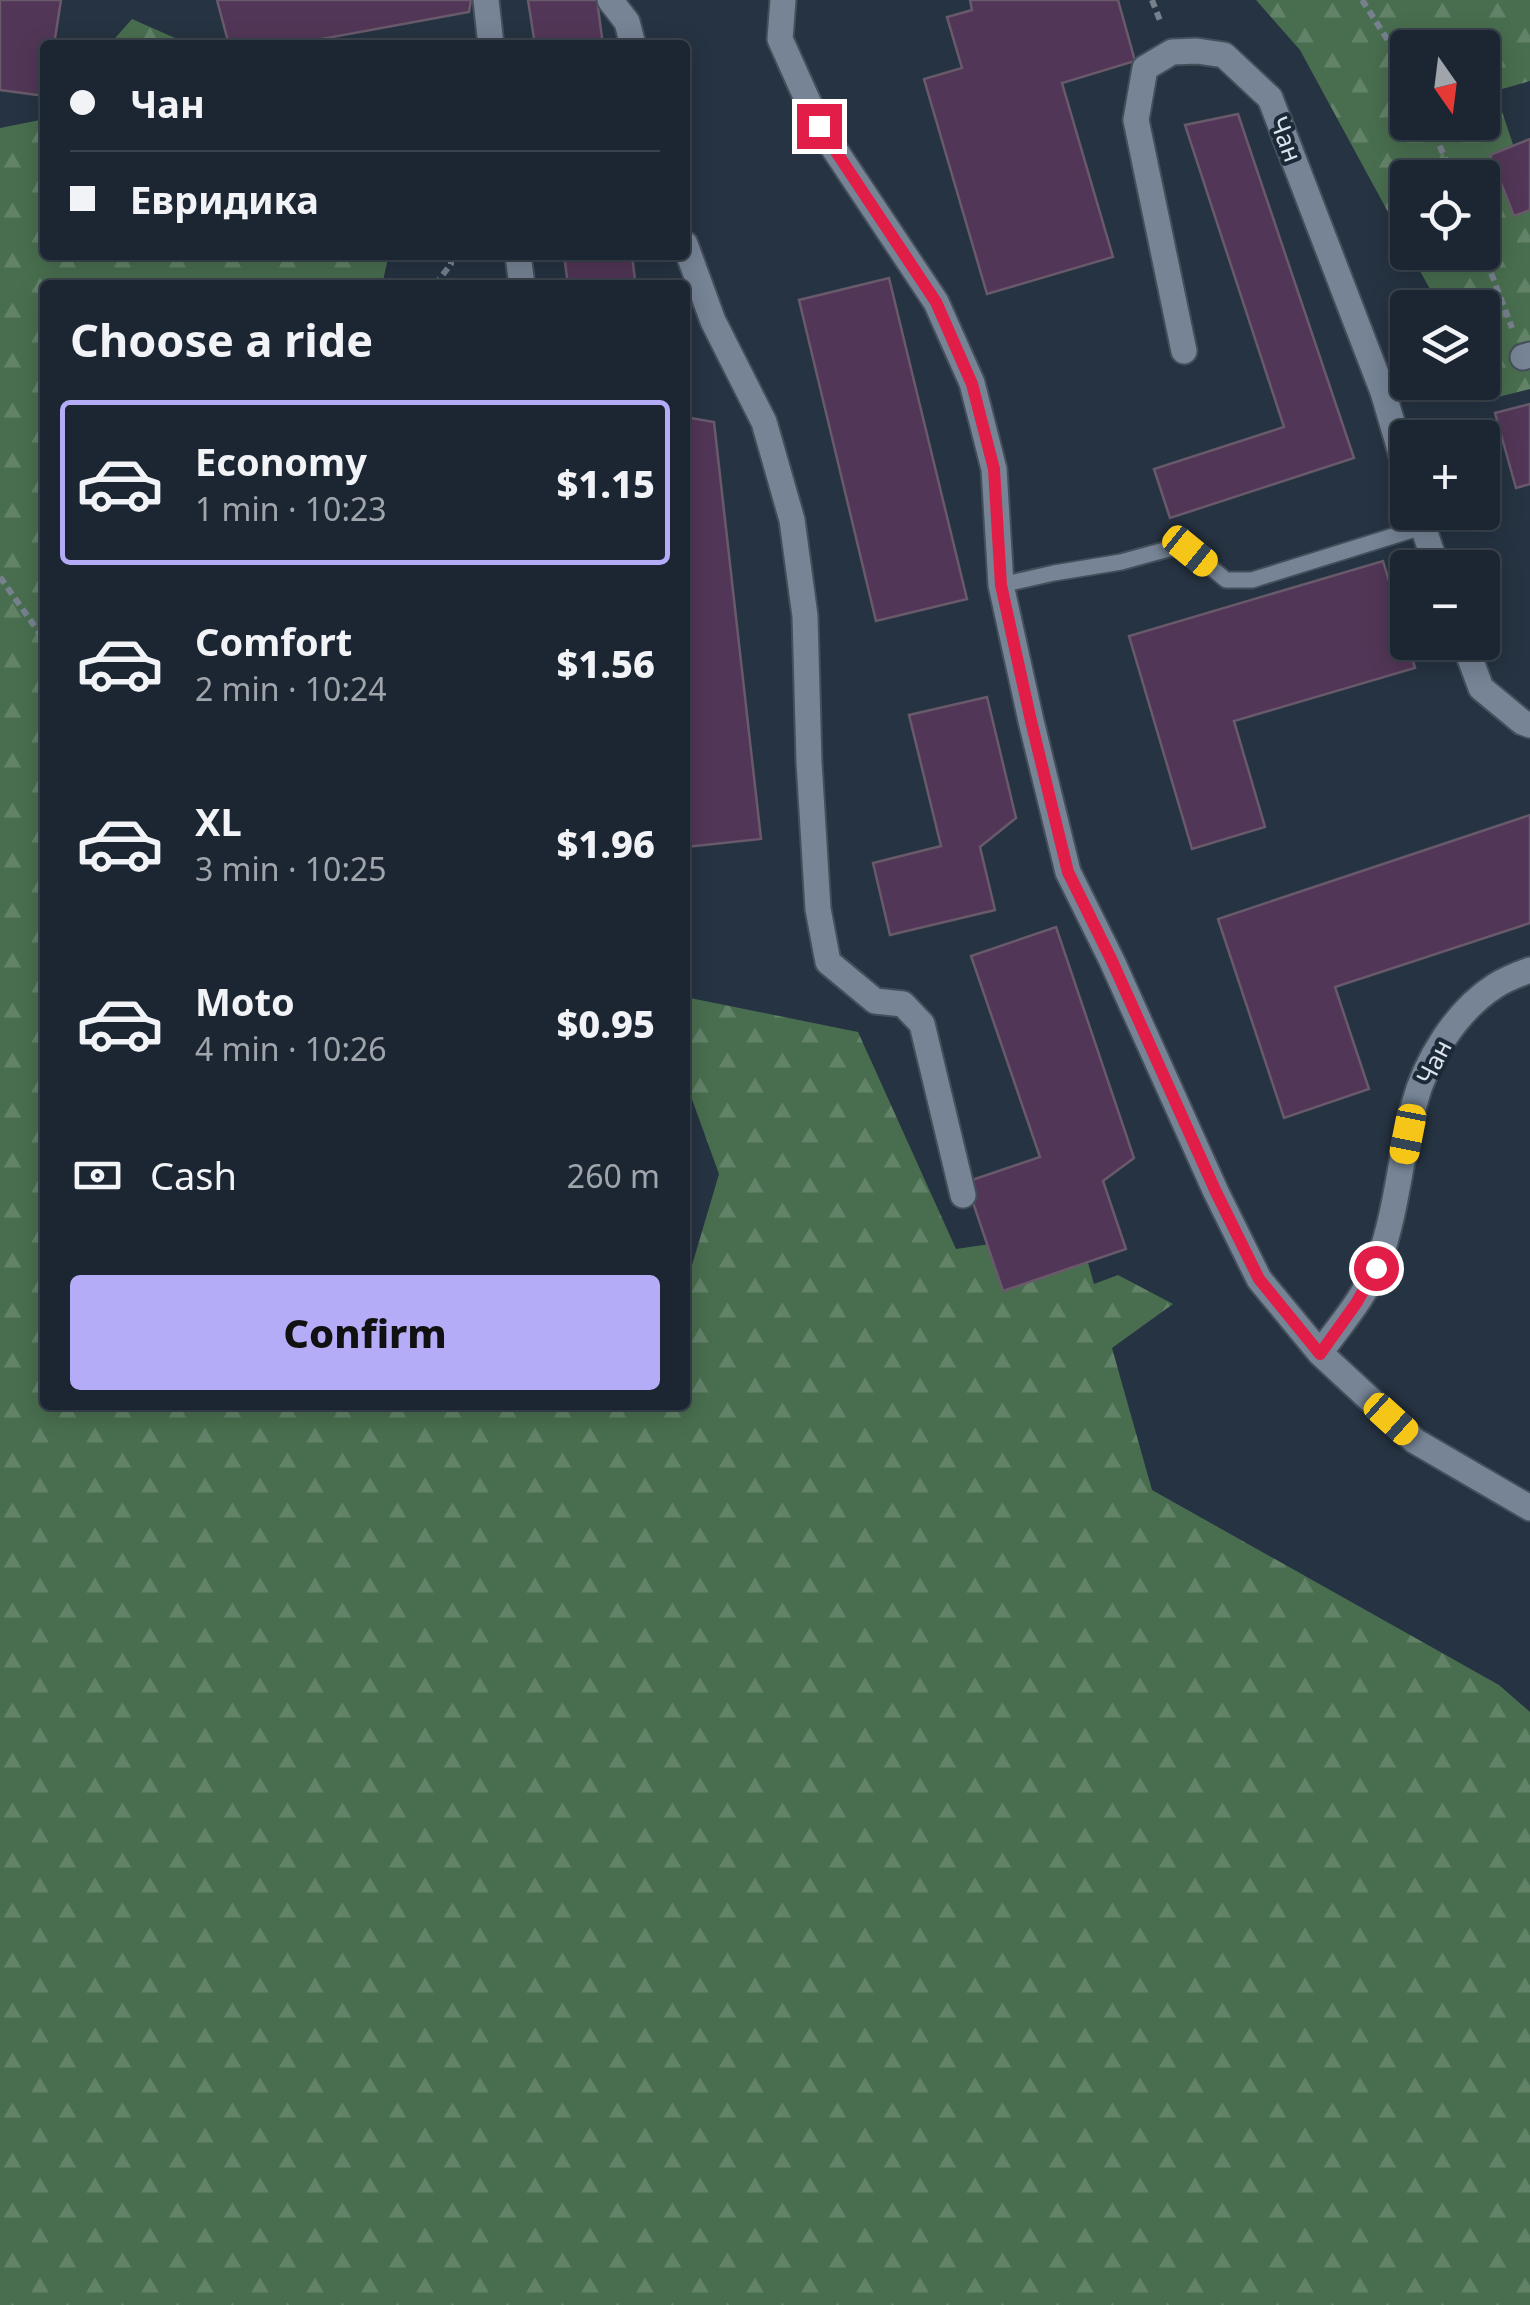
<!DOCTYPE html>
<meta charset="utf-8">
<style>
body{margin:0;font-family:"Noto Sans",sans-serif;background:#29323e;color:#f1f3f6;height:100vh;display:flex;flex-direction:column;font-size:38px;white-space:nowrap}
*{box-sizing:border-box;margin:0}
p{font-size:32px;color:#a0a5ac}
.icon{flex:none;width:55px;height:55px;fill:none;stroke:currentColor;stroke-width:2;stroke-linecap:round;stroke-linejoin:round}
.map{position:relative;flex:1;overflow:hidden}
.panel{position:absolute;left:40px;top:280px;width:650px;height:1130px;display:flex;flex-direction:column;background:#1c2632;border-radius:10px;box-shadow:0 5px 25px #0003,0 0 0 2px #3a434d}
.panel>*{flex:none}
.guide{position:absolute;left:40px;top:40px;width:650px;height:220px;border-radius:10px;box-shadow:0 5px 25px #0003,0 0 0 2px #3a434d;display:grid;align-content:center;height:220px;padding:0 30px;background:#1c2632}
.needle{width:65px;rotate:166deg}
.controls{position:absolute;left:1390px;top:30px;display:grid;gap:20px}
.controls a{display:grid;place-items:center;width:110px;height:110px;border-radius:10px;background:#1c2632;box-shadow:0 5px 25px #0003,0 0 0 2px #3a434d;font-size:50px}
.end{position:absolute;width:45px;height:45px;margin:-22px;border:12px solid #e11d48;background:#fff;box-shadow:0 0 0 5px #fff}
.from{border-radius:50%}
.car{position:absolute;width:30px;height:60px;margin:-30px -15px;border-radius:12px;box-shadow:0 0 8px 2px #0007;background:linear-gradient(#f5c518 24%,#345 0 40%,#f5c518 0 76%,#345 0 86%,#f5c518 0)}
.guide b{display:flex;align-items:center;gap:35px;height:95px;font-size:38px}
.guide b+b{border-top:2px solid #3a434d}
.guide i{width:25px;height:25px;background:#f1f3f6}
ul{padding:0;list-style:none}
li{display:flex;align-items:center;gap:30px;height:165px;margin:0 20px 15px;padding:0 10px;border:5px solid transparent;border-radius:10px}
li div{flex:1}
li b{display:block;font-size:38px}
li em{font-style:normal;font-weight:800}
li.active{border-color:#b5acf8}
li>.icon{width:90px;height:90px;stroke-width:1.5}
h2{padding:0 30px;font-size:45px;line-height:120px}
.pay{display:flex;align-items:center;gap:25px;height:110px;padding:0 30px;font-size:38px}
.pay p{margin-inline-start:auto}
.action{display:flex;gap:20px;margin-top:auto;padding:20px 30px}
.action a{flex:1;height:115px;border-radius:10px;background:#b5acf8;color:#111;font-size:40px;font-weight:800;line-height:115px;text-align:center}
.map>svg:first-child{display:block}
.forest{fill:url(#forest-firs);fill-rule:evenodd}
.building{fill:#523657;stroke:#685a6b;stroke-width:2.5}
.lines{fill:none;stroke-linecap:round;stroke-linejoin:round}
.service-casing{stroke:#444f5b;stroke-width:19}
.minor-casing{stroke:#444f5b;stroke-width:29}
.path{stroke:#77818e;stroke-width:6;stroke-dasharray:8 5;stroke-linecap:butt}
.service{stroke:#768496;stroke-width:15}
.minor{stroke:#768496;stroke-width:25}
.route{stroke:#e11d48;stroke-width:12}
.labels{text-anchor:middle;stroke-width:8;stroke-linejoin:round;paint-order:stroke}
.street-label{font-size:25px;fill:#dce4ee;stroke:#1c2937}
</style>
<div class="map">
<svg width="1530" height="2305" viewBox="0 0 1530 2305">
<defs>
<pattern id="forest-firs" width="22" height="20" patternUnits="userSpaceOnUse" patternTransform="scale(2.5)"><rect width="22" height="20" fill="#496e4f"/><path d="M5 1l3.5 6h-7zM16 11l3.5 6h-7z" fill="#638369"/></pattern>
</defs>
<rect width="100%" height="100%" fill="#263342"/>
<!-- forest -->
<path class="forest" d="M 1256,0 L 1530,0 L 1530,81 L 1495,91 L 1530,195 L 1530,389 L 1490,399 L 1481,383 L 1482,308 L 1440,307 L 1410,253 L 1482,252 L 1482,178 L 1408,178 L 1407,247 L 1300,50 ZM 1408,48 L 1482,48 L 1482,122 L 1408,122 Z
M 132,19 L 184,42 L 186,45 L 109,45 Z
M 45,119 L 45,255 L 386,255 L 387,263 L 382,285 L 45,285 L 45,1405 L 685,1405 L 685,1289 L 719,1174 L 685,1080 L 685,997 L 858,1032 L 956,1249 L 1079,1231 L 1094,1284 L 1118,1275 L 1173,1304 L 1112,1348 L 1152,1490 L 1499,1685 L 1530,1712 L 1530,2305 L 0,2305 L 0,128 Z"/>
<!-- building -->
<path class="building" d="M 0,0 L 61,0 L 54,45 L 45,45 L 45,96 L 0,90 Z
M 217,0 L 471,0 L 469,12 L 289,45 L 229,45 Z
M 528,0 L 597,0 L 603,45 L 535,45 Z
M 970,0 L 1118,0 L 1135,61 L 1062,83 L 1113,257 L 987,294 L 924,79 L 962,68 L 947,17 L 972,10 Z
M 1238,114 L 1354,458 L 1170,518 L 1154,469 L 1284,427 L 1185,125 Z
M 1530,139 L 1530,210 L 1514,216 L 1490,155 Z
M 564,255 L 632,255 L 635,280 L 596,285 L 568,285 Z
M 889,278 L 967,599 L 876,621 L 799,300 Z
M 1530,404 L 1530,484 L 1516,488 L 1495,413 Z
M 685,417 L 714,422 L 761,839 L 685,847 Z
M 1383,561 L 1415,668 L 1234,721 L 1265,827 L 1192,849 L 1129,636 Z
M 987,697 L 1016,818 L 980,847 L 995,910 L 890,935 L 873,863 L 941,846 L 909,715 Z
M 1530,815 L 1530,923 L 1335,987 L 1369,1089 L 1284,1118 L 1218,919 Z
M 1056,927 L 1134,1158 L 1103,1181 L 1126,1249 L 1003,1291 L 966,1182 L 1040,1157 L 971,956 Z"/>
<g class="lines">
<!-- service casing -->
<g class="service-casing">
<path id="service" d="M 1001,585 L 1054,573 L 1121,562 L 1172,548 L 1191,551 L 1226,580 L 1252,580 L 1422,527"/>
</g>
<!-- minor casing -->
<g class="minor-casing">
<path id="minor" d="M 486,0 L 491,45
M 610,0 L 627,22 L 633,45
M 783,0 L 780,39 L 819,126 L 936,302 L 972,383 L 994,469 L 1001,585 L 1031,721 L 1068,872 L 1112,961 L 1216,1192 L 1259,1279 L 1320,1353 L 1415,1441 L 1530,1508
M 685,244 L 713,321 L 764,422 L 792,520 L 805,616 L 809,762 L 818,909 L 828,962 L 875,1001 L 903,1004 L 922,1024 L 963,1195
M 518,255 L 522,285
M 1184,351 L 1136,120 L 1145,68 L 1172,52 L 1197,51 L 1224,55 L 1270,98 L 1383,392 L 1408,477
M 1523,357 L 1530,355
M 1418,512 L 1437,568
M 1464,642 L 1481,688 L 1522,722 L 1530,725
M 1320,1353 C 1340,1325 1366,1296 1378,1263 C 1397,1212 1400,1157 1414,1105 C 1425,1061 1456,1011 1495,986 C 1506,979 1519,974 1530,970"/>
</g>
<!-- path -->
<path class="path" d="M 1152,0 L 1161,23
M 1362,0 L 1400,59 L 1408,76
M 1429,122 L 1454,178
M 1482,249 L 1512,328
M 435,285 L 451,264 L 451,255
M 0,577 L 45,641"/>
<!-- service -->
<use href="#service" class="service"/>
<!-- minor -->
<use href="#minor" class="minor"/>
</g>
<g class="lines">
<!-- route -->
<path class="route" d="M 819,126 L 936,302 L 972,384 L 994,469 L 1001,585 L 1031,721 L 1068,872 L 1112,961 L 1216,1192 L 1259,1279 L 1320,1354 L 1357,1302 L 1376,1268"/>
</g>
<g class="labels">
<!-- street labels -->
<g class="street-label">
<text transform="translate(1286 139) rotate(69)" y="9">Чан</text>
<text transform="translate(1434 1062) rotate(-63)" y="9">Чан</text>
</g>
</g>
</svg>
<div class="controls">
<a><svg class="needle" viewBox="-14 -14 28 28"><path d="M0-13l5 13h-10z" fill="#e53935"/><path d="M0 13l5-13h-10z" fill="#a0a5ac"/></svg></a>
<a><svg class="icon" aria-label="locate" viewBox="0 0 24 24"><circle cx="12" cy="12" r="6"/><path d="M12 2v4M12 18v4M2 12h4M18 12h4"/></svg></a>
<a><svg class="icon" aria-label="layers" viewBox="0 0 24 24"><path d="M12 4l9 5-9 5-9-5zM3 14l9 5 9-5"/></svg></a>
<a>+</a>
<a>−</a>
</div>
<i class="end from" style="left:1376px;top:1268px"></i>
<i class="end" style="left:819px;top:126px"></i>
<i class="car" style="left:1190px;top:551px;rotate:129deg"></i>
<i class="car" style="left:1408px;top:1134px;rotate:191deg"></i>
<i class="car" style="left:1391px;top:1419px;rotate:132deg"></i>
<div class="guide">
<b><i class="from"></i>Чан</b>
<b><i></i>Евридика</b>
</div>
<section class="panel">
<h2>Choose a ride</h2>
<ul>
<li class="active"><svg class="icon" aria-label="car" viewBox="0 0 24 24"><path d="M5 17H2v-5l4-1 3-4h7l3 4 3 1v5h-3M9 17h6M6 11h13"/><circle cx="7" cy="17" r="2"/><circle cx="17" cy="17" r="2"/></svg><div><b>Economy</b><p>1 min · 10:23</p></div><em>$1.15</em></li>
<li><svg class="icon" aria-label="car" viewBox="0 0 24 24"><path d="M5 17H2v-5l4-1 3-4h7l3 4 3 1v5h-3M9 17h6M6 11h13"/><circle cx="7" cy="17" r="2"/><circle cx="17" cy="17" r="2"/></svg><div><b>Comfort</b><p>2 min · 10:24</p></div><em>$1.56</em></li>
<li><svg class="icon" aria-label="car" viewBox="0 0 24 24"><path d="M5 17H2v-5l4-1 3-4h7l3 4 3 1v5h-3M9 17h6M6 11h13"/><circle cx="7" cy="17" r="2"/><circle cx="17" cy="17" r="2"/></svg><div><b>XL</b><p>3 min · 10:25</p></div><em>$1.96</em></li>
<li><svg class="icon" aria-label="car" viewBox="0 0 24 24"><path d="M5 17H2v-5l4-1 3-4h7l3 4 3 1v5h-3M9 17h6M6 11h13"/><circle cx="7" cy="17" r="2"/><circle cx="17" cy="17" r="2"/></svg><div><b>Moto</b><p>4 min · 10:26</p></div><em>$0.95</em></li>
</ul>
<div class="pay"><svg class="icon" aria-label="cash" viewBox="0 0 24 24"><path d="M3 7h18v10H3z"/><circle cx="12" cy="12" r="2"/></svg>Cash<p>260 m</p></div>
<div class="action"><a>Confirm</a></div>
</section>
</div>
